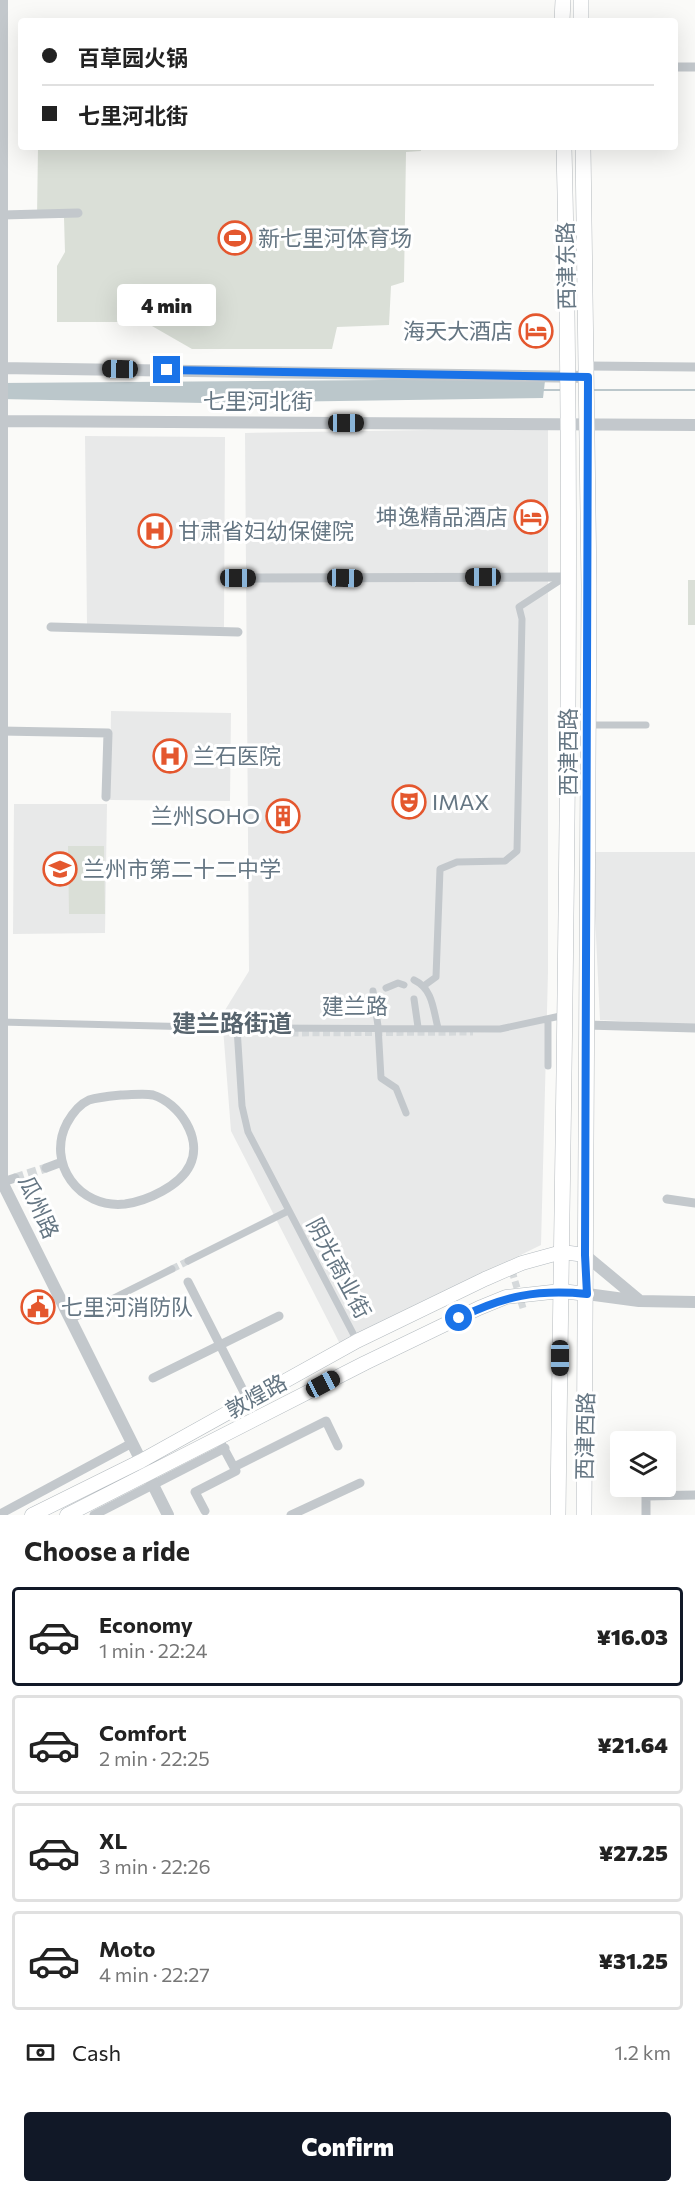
<!DOCTYPE html>
<meta charset="utf-8">
<style>
body{margin:0;font-family:Commissioner,"Noto Sans SC",sans-serif;background:#f6f6f6;color:#222;height:100vh;display:flex;flex-direction:column;font-size:22px;white-space:nowrap}
*{box-sizing:border-box;margin:0}
p{font-size:20px;color:#767676}
.icon{flex:none;width:33px;height:33px;fill:none;stroke:currentColor;stroke-width:2;stroke-linecap:round;stroke-linejoin:round}
.map{position:relative;height:1515px;overflow:hidden}
.panel{display:flex;flex-direction:column;background:#fff;flex:1}
.panel>*{flex:none}
.top-card{position:absolute;left:18px;top:18px;width:660px;height:132px;border-radius:6px;box-shadow:0 6px 24px #0002;display:grid;align-content:center;height:132px;padding:0 24px;background:#fff}
.fabs{position:absolute;left:610px;top:1431px;display:grid;gap:12px}
.fabs a{display:grid;place-items:center;width:66px;height:66px;border-radius:6px;background:#fff;box-shadow:0 6px 24px #0002;font-size:30px}
.end{position:absolute;width:27px;height:27px;margin:-14px;border:8px solid #1a73e8;background:#fff;box-shadow:0 0 0 3px #fff}
.from{border-radius:50%}
.bubble{position:absolute;height:42px;border-radius:6px;background:#fff;box-shadow:0 6px 24px #0002;font-size:20px;font-weight:800;line-height:42px;text-align:center}
.car{position:absolute;width:18px;height:36px;margin:-18px -9px;border-radius:8px;box-shadow:0 0 4px 2px #0007;background:linear-gradient(#222 24%,#8ab4d8 0 40%,#222 0 76%,#8ab4d8 0 86%,#222 0)}
.top-card b{display:flex;align-items:center;gap:21px;height:57px;font-size:22px}
.top-card b+b{border-top:2px solid #e0e0e0}
.top-card i{width:15px;height:15px;background:#222}
ul{padding:0;list-style:none}
li{display:flex;align-items:center;gap:18px;height:99px;margin:0 12px 9px;padding:0 12px;border:3px solid #e0e0e0;border-radius:6px}
li div{flex:1}
li b{display:block;font-size:22px}
li em{font-style:normal;font-weight:800}
li.selected{border-color:#111827}
li>.icon{width:54px;height:54px;stroke-width:1.5}
h2{padding:0 24px;font-size:27px;line-height:72px}
.pay{display:flex;align-items:center;gap:15px;height:66px;padding:0 24px;font-size:22px}
.pay p{margin-inline-start:auto}
.cta{display:flex;gap:12px;margin-top:auto;padding:12px 24px}
.cta a{flex:1;height:69px;border-radius:6px;background:#111827;color:#fff;font-size:24px;font-weight:800;line-height:69px;text-align:center}
.map>svg:first-child{display:block}
.built{fill:#e8e9e9}
.green{fill:#dadfd7}
.water{fill:#bbc7cb}
.lines{fill:none;stroke-linecap:round;stroke-linejoin:round}
.stream{stroke:#bbc7cb;stroke-width:2}
.pedestrian-tunnel{stroke:#d5d9db;stroke-width:7;stroke-dasharray:7 3.5;stroke-linecap:butt}
.minor-tunnel{stroke:#d5d9db;stroke-width:9;stroke-dasharray:9 4.5;stroke-linecap:butt}
.secondary-casing{stroke:#b3babf;stroke-width:15}
.primary-casing{stroke:#b5babe;stroke-width:16}
.pedestrian{stroke:#c3c8cc;stroke-width:7}
.minor{stroke:#c3c8cc;stroke-width:9}
.tertiary{stroke:#c3c8cc;stroke-width:12}
.secondary{stroke:#fff;stroke-width:14}
.primary{stroke:#fff;stroke-width:15}
.route{stroke:#1a73e8;stroke-width:8}
.labels{text-anchor:middle;stroke-width:6;stroke-linejoin:round;paint-order:stroke}
.poi-label{font-size:22px;fill:#657683;stroke:#fff;text-anchor:start}
.street-label{font-size:22px;fill:#657683;stroke:#fff}
.neighbourhood-label{font-size:24px;font-weight:bold;fill:#57646e;stroke:#fff}
</style>
<div class="map">
<svg width="695" height="1515" viewBox="0 0 695 1515">
<rect width="100%" height="100%" fill="#fafaf8"/>
<!-- built -->
<path class="built" d="M 548,428 L 548,972 L 541,1245 L 340,1344 L 231,1131 L 222,1015 L 249,971 L 245,433 Z
M 85,436 L 225,437 L 224,627 L 87,625 Z
M 111,711 L 231,713 L 230,801 L 110,800 Z
M 14,804 L 107,804 L 105,933 L 13,934 Z
M 592,852 L 695,852 L 695,1025 L 600,1020 Z"/>
<!-- green -->
<path class="green" d="M 38,147 L 421,147 L 421,151 L 406,152 L 404,282 L 391,286 L 389,325 L 337,327 L 332,349 L 192,349 L 145,322 L 57,322 L 57,266 L 65,252 L 64,218 L 37,217 Z
M 688,580 L 695,580 L 695,625 L 688,625 Z
M 68,846 L 104,846 L 105,914 L 69,914 Z"/>
<!-- water -->
<path class="water" d="M 512,379 L 545,381 L 543,398 L 204,403 L 0,399 L 0,383 Z"/>
<g class="lines">
<!-- stream -->
<path class="stream" d="M 542,390 L 563,390
M 593,390 L 695,390"/>
<!-- pedestrian-tunnel -->
<path class="pedestrian-tunnel" d="M 281,1033 L 473,1032
M 509,1261 L 523,1308
M 172,1269 L 188,1261"/>
<!-- minor-tunnel -->
<path class="minor-tunnel" d="M 15,1178 L 46,1168"/>
<!-- secondary casing -->
<g class="secondary-casing">
<path id="secondary" d="M 32,1515 L 141,1461 L 357,1341 L 485,1279 L 522,1263 L 562,1252 L 585,1255
M 67,1515 L 365,1363 L 479,1308 L 506,1297 L 561,1291 L 587,1294"/>
</g>
<!-- primary casing -->
<g class="primary-casing">
<path id="primary" d="M 562,21 L 563,0
M 581,21 L 581,0
M 583,147 L 589,586 L 584,1515
M 558,1515 C 563,1059 575,603 564,147"/>
</g>
<!-- pedestrian -->
<path class="pedestrian" d="M 588,725 L 646,725
M 414,980 C 433,989 433,1009 438,1028
M 425,985 L 436,977 L 440,869 L 457,862 L 505,861 L 517,851 L 522,619 L 519,607 L 565,577
M 386,988 L 398,983 L 404,985
M 373,991 L 378,1026 L 381,1078 L 396,1088 L 406,1113
M 414,999 L 418,1027
M 548,1019 L 548,1066
M 0,1022 L 237,1028 L 500,1029 L 565,1015
M 237,1028 L 242,1106 L 248,1132 L 357,1341
M 188,1261 L 288,1211
M 70,1320 L 172,1269"/>
<!-- minor -->
<path class="minor" d="M 675,67 L 695,67
M 2,215 L 78,213
M 588,366 L 695,367
M 238,578 L 566,577
M 51,627 L 238,632
M 1,731 L 108,733 L 106,797
M 586,1025 L 695,1028
M 121,1095 C 131,1095 144,1093 153,1095 C 179,1103 203,1138 190,1165 C 180,1186 147,1201 125,1204 C 79,1209 46,1163 67,1123 C 72,1114 80,1104 89,1100 C 99,1097 111,1096 121,1095 Z
M 46,1168 L 62,1162
M 0,1183 L 15,1178
M 667,1199 L 695,1203
M 188,1282 L 248,1400
M 153,1378 L 279,1316
M 234,1467 L 326,1421 L 338,1446
M 205,1511 L 195,1492 L 236,1471 L 221,1443
M 0,1514 L 132,1443
M 94,1515 L 225,1448
M 291,1515 L 360,1483
M 646,1515 L 646,1496 L 695,1495"/>
<!-- tertiary -->
<path class="tertiary" d="M 2,0 L 2,1182 L 168,1515
M 0,368 L 588,377
M 0,421 L 695,425
M 585,1255 L 639,1300
M 587,1294 L 639,1301 L 695,1302"/>
<!-- secondary -->
<use href="#secondary" class="secondary"/>
<!-- primary -->
<use href="#primary" class="primary"/>
</g>
<g class="lines">
<!-- route -->
<path class="route" d="M 167,370 L 588,377 L 585,1255 L 587,1294 C 537,1289 504,1296 459,1318"/>
</g>
<!-- icons -->
<defs>
<g id="stadium-ring" transform="scale(1.725)"><circle r="9.5" fill="#fff" stroke="#e4572e" stroke-width="1.5"/><path d="M0-5a6.5 5 0 1 0 0 10a6.5 5 0 1 0 0-10ZM-3.5-1.8h7v3.6h-7Z" fill="#e4572e"/></g>
<g id="hotel-ring" transform="scale(1.725)"><circle r="9.5" fill="#fff" stroke="#e4572e" stroke-width="1.5"/><path d="M-6-4.5h1.5V1H6V5H4.5V3h-9V5H-6ZM-4 0a1.8 1.8 0 1 1 3.6 0ZM.5 0V-2.5h3Q6-2.5 6 0Z" fill="#e4572e"/></g>
<g id="hospital-ring" transform="scale(1.725)"><circle r="9.5" fill="#fff" stroke="#e4572e" stroke-width="1.5"/><path d="M-5-5h3v3.5h4V-5h3V5h-3V1.5h-4V5h-3Z" fill="#e4572e"/></g>
<g id="theatre-ring" transform="scale(1.725)"><circle r="9.5" fill="#fff" stroke="#e4572e" stroke-width="1.5"/><path d="M-5-5.5Q0-4 5-5.5V0Q5 5 0 6Q-5 5-5 0ZM-3.3-2.5H-1v1.5H-3.3ZM1-2.5H3.3v1.5H1ZM-2.8 1Q0 5.5 2.8 1Z" fill="#e4572e"/></g>
<g id="building-ring" transform="scale(1.725)"><circle r="9.5" fill="#fff" stroke="#e4572e" stroke-width="1.5"/><path d="M-4-6H4V6H1V3H-1V6H-4ZM-2.5-4.3h1.7v1.8h-1.7ZM.8-4.3h1.7v1.8H.8ZM-2.5-1h1.7V.8h-1.7ZM.8-1h1.7V.8H.8Z" fill="#e4572e"/></g>
<g id="school-ring" transform="scale(1.725)"><circle r="9.5" fill="#fff" stroke="#e4572e" stroke-width="1.5"/><path d="M0-5L7-2L0 1L-7-2ZM-4 1L0 2.5L4 1V4Q0 6-4 4Z" fill="#e4572e"/></g>
<g id="civic-ring" transform="scale(1.725)"><circle r="9.5" fill="#fff" stroke="#e4572e" stroke-width="1.5"/><path d="M-.6-6.5H3V-4.5H.6V-3L4-1V1h2V6H-6V1h2V-1L-.6-3ZM-1.2 2.5V6h2.4V2.5Z" fill="#e4572e"/></g>
</defs>
<g fill-rule="evenodd">
<use href="#stadium-ring" x="235" y="238"/>
<use href="#hotel-ring" x="536" y="331"/>
<use href="#hotel-ring" x="531" y="517"/>
<use href="#hospital-ring" x="155" y="531"/>
<use href="#hospital-ring" x="170" y="756"/>
<use href="#theatre-ring" x="409" y="802"/>
<use href="#building-ring" x="283" y="816"/>
<use href="#school-ring" x="60" y="869"/>
<use href="#civic-ring" x="38" y="1307"/>
</g>
<g class="labels">
<!-- poi labels -->
<g class="poi-label">
<text x="258" y="246">新七里河体育场</text>
<text x="513" y="339" text-anchor="end">海天大酒店</text>
<text x="508" y="525" text-anchor="end">坤逸精品酒店</text>
<text x="178" y="539">甘肃省妇幼保健院</text>
<text x="193" y="764">兰石医院</text>
<text x="432" y="810">IMAX</text>
<text x="260" y="824" text-anchor="end">兰州SOHO</text>
<text x="83" y="877">兰州市第二十二中学</text>
<text x="61" y="1315">七里河消防队</text>
</g>
<!-- street labels -->
<g class="street-label">
<text transform="translate(566 266) rotate(-91)" y="8">西津东路</text>
<text x="258" y="409">七里河北街</text>
<text transform="translate(568 752) rotate(-90)" y="8">西津西路</text>
<text x="355" y="1014">建兰路</text>
<text transform="translate(39 1207) rotate(66)" y="8">瓜州路</text>
<text transform="translate(339 1268) rotate(62)" y="8">阴光商业街</text>
<text transform="translate(256 1396) rotate(-29)" y="8">敦煌路</text>
<text transform="translate(585 1436) rotate(-89)" y="8">西津西路</text>
</g>
<!-- neighbourhood labels -->
<g class="neighbourhood-label">
<text x="232" y="1032">建兰路街道</text>
</g>
</g>
</svg>
<div class="fabs">
<a><svg class="icon" aria-label="layers" viewBox="0 0 24 24"><path d="M12 4l9 5-9 5-9-5zM3 14l9 5 9-5"/></svg></a>
</div>
<i class="end from" style="left:459px;top:1318px"></i>
<i class="end" style="left:167px;top:370px"></i>
<div class="bubble" style="left:117px;top:284px;width:99px">4 min</div>
<i class="car" style="left:120px;top:369px;rotate:271deg"></i>
<i class="car" style="left:346px;top:423px;rotate:90deg"></i>
<i class="car" style="left:483px;top:577px;rotate:270deg"></i>
<i class="car" style="left:238px;top:578px;rotate:90deg"></i>
<i class="car" style="left:345px;top:578px;rotate:91deg"></i>
<i class="car" style="left:560px;top:1358px;rotate:180deg"></i>
<i class="car" style="left:323px;top:1384px;rotate:62deg"></i>
<div class="top-card">
<b><i class="from"></i>百草园火锅</b>
<b><i></i>七里河北街</b>
</div>
</div>
<section class="panel">
<h2>Choose a ride</h2>
<ul>
<li class="selected"><svg class="icon" aria-label="car" viewBox="0 0 24 24"><path d="M5 17H2v-5l4-1 3-4h7l3 4 3 1v5h-3M9 17h6M6 11h13"/><circle cx="7" cy="17" r="2"/><circle cx="17" cy="17" r="2"/></svg><div><b>Economy</b><p>1 min · 22:24</p></div><em>¥16.03</em></li>
<li><svg class="icon" aria-label="car" viewBox="0 0 24 24"><path d="M5 17H2v-5l4-1 3-4h7l3 4 3 1v5h-3M9 17h6M6 11h13"/><circle cx="7" cy="17" r="2"/><circle cx="17" cy="17" r="2"/></svg><div><b>Comfort</b><p>2 min · 22:25</p></div><em>¥21.64</em></li>
<li><svg class="icon" aria-label="car" viewBox="0 0 24 24"><path d="M5 17H2v-5l4-1 3-4h7l3 4 3 1v5h-3M9 17h6M6 11h13"/><circle cx="7" cy="17" r="2"/><circle cx="17" cy="17" r="2"/></svg><div><b>XL</b><p>3 min · 22:26</p></div><em>¥27.25</em></li>
<li><svg class="icon" aria-label="car" viewBox="0 0 24 24"><path d="M5 17H2v-5l4-1 3-4h7l3 4 3 1v5h-3M9 17h6M6 11h13"/><circle cx="7" cy="17" r="2"/><circle cx="17" cy="17" r="2"/></svg><div><b>Moto</b><p>4 min · 22:27</p></div><em>¥31.25</em></li>
</ul>
<div class="pay"><svg class="icon" aria-label="cash" viewBox="0 0 24 24"><path d="M3 7h18v10H3z"/><circle cx="12" cy="12" r="2"/></svg>Cash<p>1.2 km</p></div>
<div class="cta"><a>Confirm</a></div>
</section>
